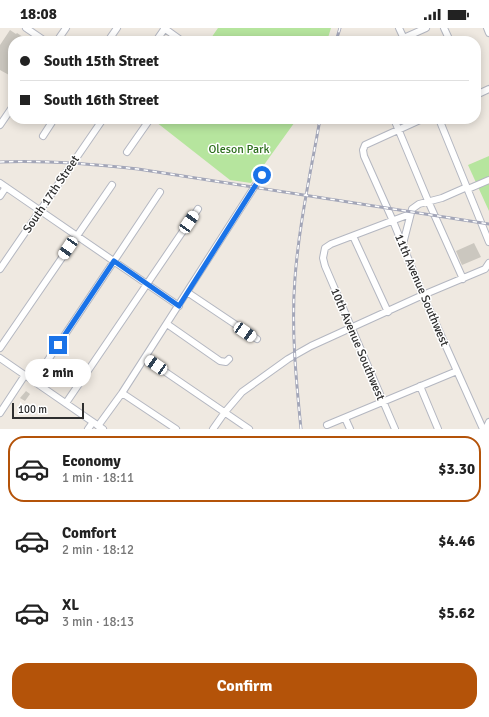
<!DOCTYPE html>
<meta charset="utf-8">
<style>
body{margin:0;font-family:Signika,sans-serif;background:#f2f2f2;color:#222;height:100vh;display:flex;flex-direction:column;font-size:15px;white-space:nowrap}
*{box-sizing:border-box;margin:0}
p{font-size:13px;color:#767676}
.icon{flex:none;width:22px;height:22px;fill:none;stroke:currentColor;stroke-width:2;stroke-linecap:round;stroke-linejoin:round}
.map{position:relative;height:401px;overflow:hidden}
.details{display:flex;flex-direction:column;background:#fff;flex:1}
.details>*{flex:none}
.banner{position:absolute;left:8px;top:8px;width:473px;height:88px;border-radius:16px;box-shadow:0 2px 10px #0003;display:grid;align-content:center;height:88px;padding:0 12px;background:#fff}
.scale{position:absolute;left:12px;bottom:10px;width:72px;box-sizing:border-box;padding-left:4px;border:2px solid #2e2e2e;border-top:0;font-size:11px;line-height:14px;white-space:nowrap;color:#2e2e2e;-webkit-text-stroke:3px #fff;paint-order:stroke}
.end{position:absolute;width:18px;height:18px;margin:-9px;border:5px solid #1a73e8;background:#fff;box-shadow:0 0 0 2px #fff}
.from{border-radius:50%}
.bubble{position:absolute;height:28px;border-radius:14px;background:#fff;box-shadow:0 2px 10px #0003;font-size:13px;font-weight:800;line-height:28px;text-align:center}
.car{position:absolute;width:12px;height:24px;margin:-12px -6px;border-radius:5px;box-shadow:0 0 3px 1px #0007;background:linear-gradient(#fff 24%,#345 0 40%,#fff 0 76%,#345 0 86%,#fff 0)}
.banner b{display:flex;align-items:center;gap:14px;height:38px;font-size:15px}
.banner b+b{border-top:1px solid #e0e0e0}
.banner i{width:10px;height:10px;background:#222}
ul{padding:7px 0 0;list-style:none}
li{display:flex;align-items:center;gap:12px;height:66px;margin:0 8px 6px;padding:0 4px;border:2px solid transparent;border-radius:16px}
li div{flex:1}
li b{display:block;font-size:15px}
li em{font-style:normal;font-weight:800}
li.selected{border-color:#b45309}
li>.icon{width:36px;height:36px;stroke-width:1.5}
.button{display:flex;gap:8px;margin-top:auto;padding:8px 12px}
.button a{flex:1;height:46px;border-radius:16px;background:#b45309;color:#fff;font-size:16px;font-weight:800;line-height:46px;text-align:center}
.status{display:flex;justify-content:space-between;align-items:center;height:28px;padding:0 20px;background:#fff;direction:ltr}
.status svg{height:11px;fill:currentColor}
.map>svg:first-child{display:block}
.green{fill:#b6e59e}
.building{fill:#cbc7bf}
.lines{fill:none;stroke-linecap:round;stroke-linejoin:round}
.minor-casing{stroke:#b4b7c1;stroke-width:8}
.minor{stroke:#fff;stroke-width:6}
.rail-casing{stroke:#a3a6b8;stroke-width:3}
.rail{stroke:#fff;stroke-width:1.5;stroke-dasharray:4.5;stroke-linecap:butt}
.route{stroke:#1a73e8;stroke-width:5}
.labels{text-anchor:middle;stroke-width:3;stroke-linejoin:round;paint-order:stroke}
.park-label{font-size:12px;fill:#2c6e1b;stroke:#fff}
.street-label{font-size:12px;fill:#2e2e2e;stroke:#fff}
</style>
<div class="status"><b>18:08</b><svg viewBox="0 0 49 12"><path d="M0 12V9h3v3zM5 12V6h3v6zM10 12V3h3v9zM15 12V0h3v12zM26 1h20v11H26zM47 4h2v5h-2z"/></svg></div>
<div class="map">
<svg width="489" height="401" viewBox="0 0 489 401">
<rect width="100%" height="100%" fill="#efe9e1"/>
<!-- green -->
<path class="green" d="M 218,0 L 331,0 L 327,13 L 209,13 Z
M 157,91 L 297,91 L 251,155 L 230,152 L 156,94 Z
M 489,128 L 489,183 L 468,137 Z"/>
<!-- building -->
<path class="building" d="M 10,2 L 16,6 L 17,5 L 29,13 L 13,13 L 13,45 L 9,47 L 0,42 L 0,17 Z
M 474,215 L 481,229 L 462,237 L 456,223 Z
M 26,363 L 30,366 L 25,373 L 20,370 Z"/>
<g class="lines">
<!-- minor casing -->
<g class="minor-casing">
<path id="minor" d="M 26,0 L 45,13
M 164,0 L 182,13
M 399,0 L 405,13
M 444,0 L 450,13
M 487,0 L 489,5
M 57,13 L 66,0
M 108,13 L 117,0
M 156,13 L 165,0
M 397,13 L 426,0
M 476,67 L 489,61
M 394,91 L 429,175 L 463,251
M 422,91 L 365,117 L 363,122 L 364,128 L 393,193 L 423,267 L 483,401
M 439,91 L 489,214
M 0,97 L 13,78
M 43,108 L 54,91
M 127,124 L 150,91
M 0,155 L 179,278
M 468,161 L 489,152
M 0,168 L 6,159
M 353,208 L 388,284
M 403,216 L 412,181 L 419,176 L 442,170 L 467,159
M 0,241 L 103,91
M 187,264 L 257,311
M 167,296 L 220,333 L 226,334 L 229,331
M 0,320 L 112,157
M 0,330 L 103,401
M 145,330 L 249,401
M 34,353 L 160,164
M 420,358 L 438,401
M 122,365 L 176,401
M 66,375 L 198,181
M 0,385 L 25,347
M 345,390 L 350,401
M 327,397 L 457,343
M 98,398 L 122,365 L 262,147
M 88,401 L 93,394
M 213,401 L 225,384 L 242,364 L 288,331 L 311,318 L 423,267 L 485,241 L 489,235
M 395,401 L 325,238 L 323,230 L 325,220 L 331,216 L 410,186
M 486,401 L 489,394"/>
</g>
<!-- minor -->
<use href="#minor" class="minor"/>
<!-- rail casing -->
<g class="rail-casing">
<path id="rail" d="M 336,13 L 340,0
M 0,134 C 46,132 93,136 138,141 L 489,196
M 301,401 C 296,351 291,300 295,250 C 299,196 311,143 320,91"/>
</g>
<!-- rail -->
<use href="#rail" class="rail"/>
</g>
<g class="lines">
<!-- route -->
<path class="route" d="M 58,317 L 114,233 L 179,278 L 262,147"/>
</g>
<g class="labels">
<!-- park labels -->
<g class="park-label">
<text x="239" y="125">Oleson Park</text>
</g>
<!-- street labels -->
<g class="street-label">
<text transform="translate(51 166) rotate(-56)" y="4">South 17th Street</text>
<text transform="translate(422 262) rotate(67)" y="4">11th Avenue Southwest</text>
<text transform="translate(358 316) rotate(67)" y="4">10th Avenue Southwest</text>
</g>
</g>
</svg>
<div class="scale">100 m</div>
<i class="end from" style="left:262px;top:147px"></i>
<i class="end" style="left:58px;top:317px"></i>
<div class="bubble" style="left:25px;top:331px;width:66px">2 min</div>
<i class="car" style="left:189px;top:194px;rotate:34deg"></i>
<i class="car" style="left:68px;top:220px;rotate:214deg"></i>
<i class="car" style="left:245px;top:304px;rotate:124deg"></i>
<i class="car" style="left:156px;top:337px;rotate:304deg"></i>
<div class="banner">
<b><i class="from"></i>South 15th Street</b>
<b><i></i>South 16th Street</b>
</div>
</div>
<section class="details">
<ul>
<li class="selected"><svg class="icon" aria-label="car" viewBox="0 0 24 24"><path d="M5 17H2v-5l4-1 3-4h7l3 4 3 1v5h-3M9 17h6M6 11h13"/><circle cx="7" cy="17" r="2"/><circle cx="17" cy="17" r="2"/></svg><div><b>Economy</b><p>1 min · 18:11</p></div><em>$3.30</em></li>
<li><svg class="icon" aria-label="car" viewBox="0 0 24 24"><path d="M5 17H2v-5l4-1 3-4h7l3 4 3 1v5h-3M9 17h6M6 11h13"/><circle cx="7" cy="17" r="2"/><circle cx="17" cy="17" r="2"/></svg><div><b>Comfort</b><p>2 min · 18:12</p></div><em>$4.46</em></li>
<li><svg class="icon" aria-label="car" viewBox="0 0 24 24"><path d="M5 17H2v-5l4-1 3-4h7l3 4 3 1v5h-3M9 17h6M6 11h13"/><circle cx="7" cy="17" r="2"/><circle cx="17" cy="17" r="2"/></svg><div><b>XL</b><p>3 min · 18:13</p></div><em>$5.62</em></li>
</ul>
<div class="button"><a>Confirm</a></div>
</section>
